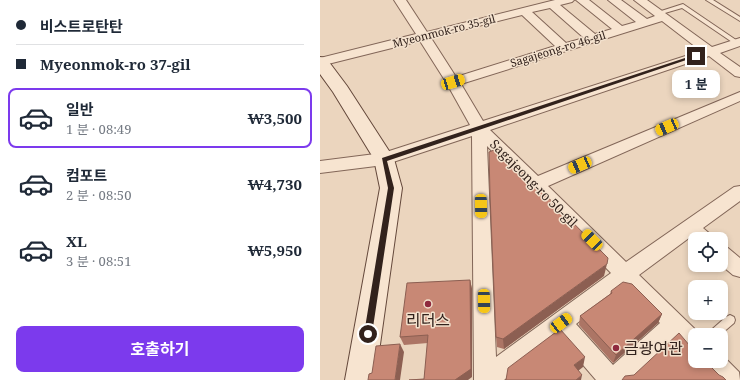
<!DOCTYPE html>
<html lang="ko">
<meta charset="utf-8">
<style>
body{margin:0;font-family:"Noto Serif","Noto Sans KR",serif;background:#f2f2f3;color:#1f2937;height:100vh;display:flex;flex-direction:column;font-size:15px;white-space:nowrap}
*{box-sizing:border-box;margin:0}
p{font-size:13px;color:#747a83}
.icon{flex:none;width:22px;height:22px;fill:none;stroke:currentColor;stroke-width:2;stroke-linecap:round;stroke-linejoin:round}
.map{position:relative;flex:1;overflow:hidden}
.side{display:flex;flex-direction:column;background:#fff;width:320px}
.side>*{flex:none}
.top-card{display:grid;align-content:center;height:88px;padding:0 16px;background:#fff}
.buttons{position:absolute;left:368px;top:232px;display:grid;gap:8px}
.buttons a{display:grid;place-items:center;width:40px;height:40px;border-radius:8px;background:#fff;box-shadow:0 2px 6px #0003;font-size:20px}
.end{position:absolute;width:18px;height:18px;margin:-9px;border:5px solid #32221c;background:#fff;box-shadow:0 0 0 2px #fff}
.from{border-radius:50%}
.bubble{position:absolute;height:28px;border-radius:8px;background:#fff;box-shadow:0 2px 6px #0003;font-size:13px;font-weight:700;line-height:28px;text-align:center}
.car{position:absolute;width:12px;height:24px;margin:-12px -6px;border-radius:5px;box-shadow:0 0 3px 1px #0007;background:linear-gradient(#f5c518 24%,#345 0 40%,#f5c518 0 76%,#345 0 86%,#f5c518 0)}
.top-card b{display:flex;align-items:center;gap:14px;height:38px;font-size:15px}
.top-card b+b{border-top:1px solid #e0e1e3}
.top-card i{width:10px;height:10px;background:#1f2937}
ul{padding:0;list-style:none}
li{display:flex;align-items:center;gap:12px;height:60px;margin:0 8px 6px;padding:0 8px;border:2px solid transparent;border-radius:8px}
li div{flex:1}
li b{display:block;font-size:15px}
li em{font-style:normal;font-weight:700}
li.active{border-color:#7c3aed}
li>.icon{width:36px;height:36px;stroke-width:1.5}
.action{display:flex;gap:8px;margin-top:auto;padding:8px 16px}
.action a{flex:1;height:46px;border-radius:8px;background:#7c3aed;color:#fff;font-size:16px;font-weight:700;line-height:46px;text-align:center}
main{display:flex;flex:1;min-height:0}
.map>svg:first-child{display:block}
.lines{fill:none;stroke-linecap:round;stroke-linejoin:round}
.lane-casing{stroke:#826658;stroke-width:2}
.street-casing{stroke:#826658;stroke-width:2}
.secondary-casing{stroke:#64483b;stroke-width:2}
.lane{fill:#f7e4d0;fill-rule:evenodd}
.street{fill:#f7e4d0;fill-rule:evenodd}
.secondary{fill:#f7e4d0;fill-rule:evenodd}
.wall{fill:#ac7565}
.shaded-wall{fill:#8c5f52}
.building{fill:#c88875;stroke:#8c5f52}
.route{fill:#32221c}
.poi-dot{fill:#8f2a3e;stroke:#f3e1cd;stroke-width:1.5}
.labels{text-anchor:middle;stroke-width:3;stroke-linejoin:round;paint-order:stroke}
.far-street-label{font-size:11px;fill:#32221c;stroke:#f3e1cd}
.street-label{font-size:13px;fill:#32221c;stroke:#f3e1cd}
.near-poi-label{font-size:16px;fill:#32221c;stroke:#f3e1cd}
</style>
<main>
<section class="side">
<div class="top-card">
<b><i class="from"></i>비스트로탄탄</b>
<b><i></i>Myeonmok-ro 37-gil</b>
</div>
<ul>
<li class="active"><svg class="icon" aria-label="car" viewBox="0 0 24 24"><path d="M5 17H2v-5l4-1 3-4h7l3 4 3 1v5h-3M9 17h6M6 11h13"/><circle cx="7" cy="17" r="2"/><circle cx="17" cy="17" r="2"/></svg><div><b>일반</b><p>1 분 · 08:49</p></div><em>₩3,500</em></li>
<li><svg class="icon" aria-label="car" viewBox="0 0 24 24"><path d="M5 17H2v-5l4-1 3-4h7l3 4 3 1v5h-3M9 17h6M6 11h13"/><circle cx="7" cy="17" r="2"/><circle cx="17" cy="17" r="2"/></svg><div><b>컴포트</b><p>2 분 · 08:50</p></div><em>₩4,730</em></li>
<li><svg class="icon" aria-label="car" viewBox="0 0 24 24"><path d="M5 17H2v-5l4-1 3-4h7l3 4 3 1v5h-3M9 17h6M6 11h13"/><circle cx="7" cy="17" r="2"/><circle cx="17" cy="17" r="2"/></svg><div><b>XL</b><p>3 분 · 08:51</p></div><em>₩5,950</em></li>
</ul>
<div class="action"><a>호출하기</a></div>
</section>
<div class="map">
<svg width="420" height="380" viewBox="0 0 420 380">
<rect width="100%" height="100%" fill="#ebd5be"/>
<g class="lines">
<!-- lane casing -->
<g class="lane-casing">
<path id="lane" d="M 386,0 L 393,0 L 420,17 L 420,21 Z
M 363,4 L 419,42 L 419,44 L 415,44 L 362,8 L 338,15 L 335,13 Z
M 410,315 L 414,317 L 415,320 L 414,323 L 400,335 L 388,335 L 389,332 L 406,317 Z"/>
</g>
<!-- street casing -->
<g class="street-casing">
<path id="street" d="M 74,0 L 86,0 L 107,32 L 235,0 L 254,0 L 252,2 L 240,5 L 275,34 L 292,29 L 256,0 L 269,0 L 302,26 L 316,22 L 288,0 L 301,0 L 327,19 L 335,16 L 314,0 L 327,0 L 392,47 L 420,38 L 420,46 L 400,53 L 420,67 L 420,77 L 415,76 L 389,56 L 170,130 L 218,176 L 420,92 L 420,101 L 228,186 L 306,262 L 414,187 L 420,186 L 420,201 L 383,228 L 390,234 L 392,239 L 375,239 L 375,243 L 369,238 L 319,275 L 381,335 L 375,335 L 375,355 L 367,351 L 355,338 L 310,380 L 276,380 L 239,337 L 184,380 L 154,380 L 152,136 L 64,165 L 0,173 L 0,161 L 63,153 L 150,125 L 126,82 L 100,41 L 0,66 L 0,58 L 96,34 ZM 230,8 L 264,38 L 246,43 L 212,12 ZM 202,15 L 235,46 L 136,77 L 111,38 ZM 342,21 L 381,51 L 163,121 L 141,84 ZM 167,146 L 291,273 L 176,357 ZM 304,286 L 340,323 L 293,365 L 256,324 Z
M 401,246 L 408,248 L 420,258 L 420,277 L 413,275 L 401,265 Z
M 401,354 L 419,372 L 420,380 L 395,380 L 384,369 L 381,361 L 401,361 Z"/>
</g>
<!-- secondary casing -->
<g class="secondary-casing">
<path id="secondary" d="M 0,57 L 6,58 L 27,86 L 71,154 L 74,159 L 82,188 L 55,380 L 25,380 L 60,188 L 54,159 L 13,92 L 0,74 Z"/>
</g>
<!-- lane -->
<use href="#lane" class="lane"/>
<!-- street -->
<use href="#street" class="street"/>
<!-- secondary -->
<use href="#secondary" class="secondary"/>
</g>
<!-- wall -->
<path class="wall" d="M 284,276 L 184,349 L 177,347 L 176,337 Z
M 150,280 L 152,289 L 152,377 L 104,379 L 108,343 L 84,345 L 80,337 Z
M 291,291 L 342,314 L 338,323 L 293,363 L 259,325 L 260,316 L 290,294 Z"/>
<!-- shaded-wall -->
<path class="shaded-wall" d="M 287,264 L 284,276 L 184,349 L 183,339 Z
M 150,280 L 152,289 L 152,377 L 148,380 L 135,380 Z
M 342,314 L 338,323 L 293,363 L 296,355 Z
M 80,344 L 84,352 L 80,380 L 75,380 Z
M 265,357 L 263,367 L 253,375 L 254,365 Z
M 262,375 L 261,380 L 256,380 Z"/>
<!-- building -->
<path class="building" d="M 179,148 L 288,258 L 287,264 L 183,339 L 176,337 L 170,195 L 169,152 Z
M 150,280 L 151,369 L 135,380 L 89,380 L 104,379 L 108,335 L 80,337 L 87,283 Z
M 303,282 L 312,284 L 342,314 L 296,355 L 260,316 L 292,293 L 291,291 Z
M 240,329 L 265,357 L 254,365 L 262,375 L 256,380 L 186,380 L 188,368 Z
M 359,333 L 370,346 L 375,348 L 375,361 L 386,361 L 388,364 L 399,375 L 403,377 L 406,380 L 302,380 L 305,376 L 314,375 Z
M 80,344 L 75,380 L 48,380 L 49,374 L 52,373 L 56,346 Z"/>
<!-- route -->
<path class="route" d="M 374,55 L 378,56 L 67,161 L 74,188 L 52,334 L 51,337 L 45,337 L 44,334 L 68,188 L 62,158 Z"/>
<!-- markers -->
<g class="poi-dot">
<circle cx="108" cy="304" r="4"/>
<circle cx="296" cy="348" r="4"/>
</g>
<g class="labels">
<!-- far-street labels -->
<g class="far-street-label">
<text transform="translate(124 31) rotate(-14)" y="4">Myeonmok-ro 35-gil</text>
<text transform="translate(238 49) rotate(-17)" y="4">Sagajeong-ro 46-gil</text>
</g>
<!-- street labels -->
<g class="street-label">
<text transform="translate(214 183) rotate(45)" y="5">Sagajeong-ro 50-gil</text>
</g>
<!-- near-poi labels -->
<g class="near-poi-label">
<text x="108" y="326">리더스</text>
<text x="304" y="354" text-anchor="start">금광여관</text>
</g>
</g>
</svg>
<div class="buttons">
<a><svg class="icon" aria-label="locate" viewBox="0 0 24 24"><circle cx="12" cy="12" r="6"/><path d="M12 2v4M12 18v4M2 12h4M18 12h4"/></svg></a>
<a>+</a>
<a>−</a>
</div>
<i class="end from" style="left:48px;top:334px"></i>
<i class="end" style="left:376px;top:56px"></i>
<div class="bubble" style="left:352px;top:70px;width:48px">1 분</div>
<i class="car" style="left:133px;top:82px;rotate:73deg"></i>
<i class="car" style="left:347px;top:127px;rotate:247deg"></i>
<i class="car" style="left:260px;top:165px;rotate:247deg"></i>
<i class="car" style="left:161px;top:206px;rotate:179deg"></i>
<i class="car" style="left:272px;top:240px;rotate:315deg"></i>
<i class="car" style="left:164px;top:301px;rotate:179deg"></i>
<i class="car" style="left:241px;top:323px;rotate:53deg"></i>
</div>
</main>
